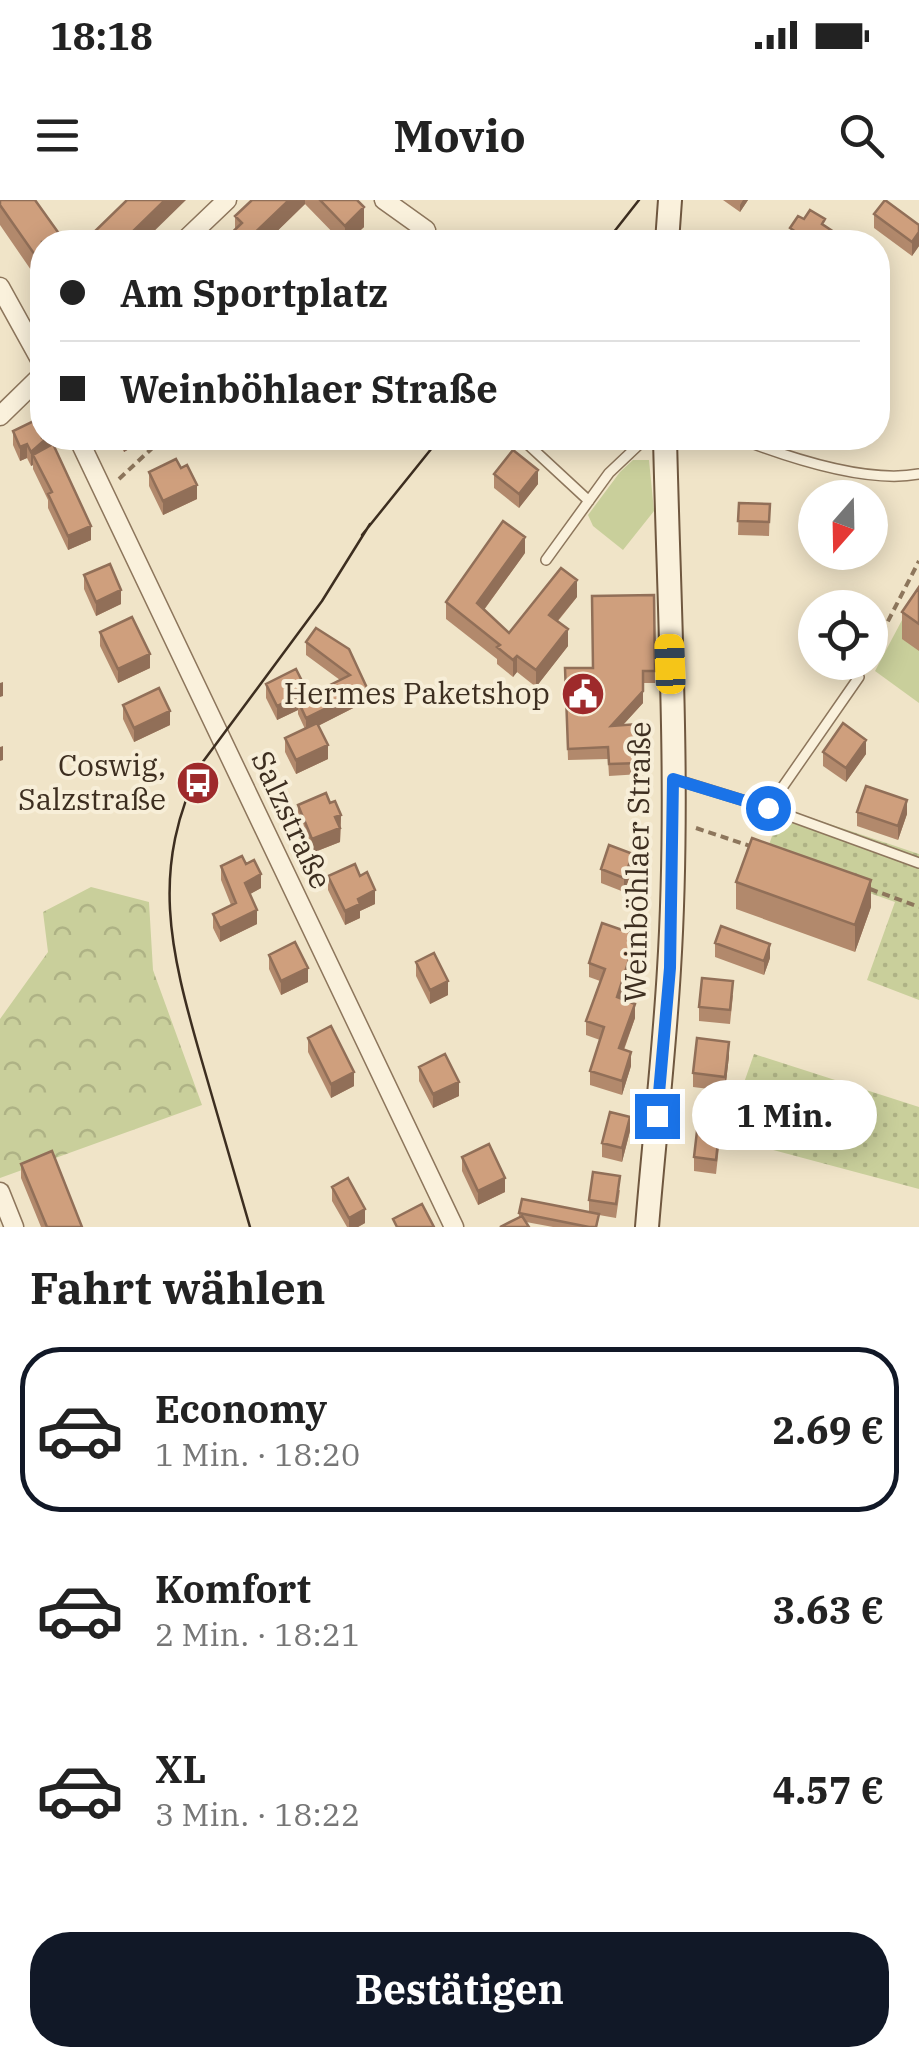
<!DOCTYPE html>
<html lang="de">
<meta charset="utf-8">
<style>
body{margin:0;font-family:"IBM Plex Serif",serif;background:#f6f6f6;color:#222;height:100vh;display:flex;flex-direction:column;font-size:38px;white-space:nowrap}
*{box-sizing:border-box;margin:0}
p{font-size:32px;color:#767676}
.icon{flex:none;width:55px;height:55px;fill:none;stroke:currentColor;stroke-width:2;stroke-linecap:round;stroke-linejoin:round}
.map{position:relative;height:1027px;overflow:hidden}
.panel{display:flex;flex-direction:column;background:#fff;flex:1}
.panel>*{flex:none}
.hud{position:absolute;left:30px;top:30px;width:860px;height:220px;border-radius:40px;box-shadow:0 5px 25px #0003;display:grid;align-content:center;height:220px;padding:0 30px;background:#fff}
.needle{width:65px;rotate:200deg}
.fabs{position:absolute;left:798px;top:280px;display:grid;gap:20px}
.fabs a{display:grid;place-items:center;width:90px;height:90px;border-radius:50%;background:#fff;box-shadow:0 5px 25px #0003;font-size:50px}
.end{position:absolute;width:45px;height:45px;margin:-22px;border:12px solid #1a73e8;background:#fff;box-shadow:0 0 0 5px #fff}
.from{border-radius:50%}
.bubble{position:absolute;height:70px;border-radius:35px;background:#fff;box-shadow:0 5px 25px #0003;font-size:32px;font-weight:800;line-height:70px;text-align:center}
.car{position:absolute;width:30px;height:60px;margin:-30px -15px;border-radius:12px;box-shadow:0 0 8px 2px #0007;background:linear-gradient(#f5c518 24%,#345 0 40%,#f5c518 0 76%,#345 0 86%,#f5c518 0)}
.hud b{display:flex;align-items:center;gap:35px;height:95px;font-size:38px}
.hud b+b{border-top:2px solid #e0e0e0}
.hud i{width:25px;height:25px;background:#222}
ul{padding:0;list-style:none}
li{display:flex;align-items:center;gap:30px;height:165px;margin:0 20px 15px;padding:0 10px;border:5px solid transparent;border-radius:40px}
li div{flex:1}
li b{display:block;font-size:38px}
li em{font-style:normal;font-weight:800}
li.on{border-color:#111827}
li>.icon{width:90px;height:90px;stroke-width:1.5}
h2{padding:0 30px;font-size:45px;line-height:120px}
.button{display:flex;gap:20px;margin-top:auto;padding:20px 30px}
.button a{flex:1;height:115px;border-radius:40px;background:#111827;color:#fff;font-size:40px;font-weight:800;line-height:115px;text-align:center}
.status{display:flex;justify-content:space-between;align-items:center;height:70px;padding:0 50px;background:#fff;direction:ltr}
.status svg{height:28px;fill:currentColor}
header{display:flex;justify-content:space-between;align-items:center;height:130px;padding:0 30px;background:#fff;font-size:45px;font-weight:800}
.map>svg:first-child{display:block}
.grass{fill:#c9cf9b}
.forest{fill:url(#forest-crowns)}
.park{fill:url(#park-dots)}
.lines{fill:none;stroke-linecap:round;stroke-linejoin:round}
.service-casing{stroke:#8d765c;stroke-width:12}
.minor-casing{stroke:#8d765c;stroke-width:21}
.secondary-casing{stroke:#6f573f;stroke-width:26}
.path{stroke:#8d765c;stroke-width:4;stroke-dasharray:8 5;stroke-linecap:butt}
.service{stroke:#faf1dc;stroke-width:9}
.minor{stroke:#faf1dc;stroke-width:18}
.secondary{stroke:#faf1dc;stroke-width:22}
.tram{stroke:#3d2e20;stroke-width:2.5}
.wall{fill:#b2896c}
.shaded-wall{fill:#916f58}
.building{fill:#cf9f7d;stroke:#916f58;stroke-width:2.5}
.route{stroke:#1a73e8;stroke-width:12}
.labels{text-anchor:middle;stroke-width:8;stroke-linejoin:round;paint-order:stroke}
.poi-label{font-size:30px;fill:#3d2e20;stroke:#f7eed8;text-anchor:end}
.street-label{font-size:30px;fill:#3d2e20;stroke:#f7eed8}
</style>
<div class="status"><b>18:18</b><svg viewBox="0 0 49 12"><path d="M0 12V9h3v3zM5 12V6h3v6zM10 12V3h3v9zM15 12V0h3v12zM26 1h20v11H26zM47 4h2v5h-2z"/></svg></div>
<header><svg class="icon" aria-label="menu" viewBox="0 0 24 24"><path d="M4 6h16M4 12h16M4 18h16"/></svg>Movio<svg class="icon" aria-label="search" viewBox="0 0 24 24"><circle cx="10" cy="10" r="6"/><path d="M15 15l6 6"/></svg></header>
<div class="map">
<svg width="919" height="1027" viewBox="0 0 919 1027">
<defs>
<pattern id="forest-crowns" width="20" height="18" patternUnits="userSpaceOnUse" patternTransform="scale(2.5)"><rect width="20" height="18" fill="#c9cf9b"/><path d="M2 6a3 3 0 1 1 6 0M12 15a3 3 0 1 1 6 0" fill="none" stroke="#aeb285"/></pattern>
<pattern id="park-dots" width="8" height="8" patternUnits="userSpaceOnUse" patternTransform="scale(2.5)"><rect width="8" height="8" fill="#c9cf9b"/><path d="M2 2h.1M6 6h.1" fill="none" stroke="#aeb285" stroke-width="1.8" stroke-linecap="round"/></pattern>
</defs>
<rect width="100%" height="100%" fill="#f0e4c8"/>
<!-- grass -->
<path class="grass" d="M 633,260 L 649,260 L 654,311 L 623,350 L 593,326 L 588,315 L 620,272 Z
M 919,388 L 919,503 L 875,471 Z"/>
<!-- forest -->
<path class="forest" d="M 91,687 L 149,702 L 153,770 L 202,905 L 0,978 L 0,819 L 48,752 L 43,712 Z"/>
<!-- park -->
<path class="park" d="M 782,608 L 919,654 L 919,800 L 867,780 L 895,702 L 765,656 Z
M 754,854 L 919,907 L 919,989 L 725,937 Z"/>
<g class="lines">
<!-- service casing -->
<g class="service-casing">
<path id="service" d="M 521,238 L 589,301
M 738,238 C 787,257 866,284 919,274
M 546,360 L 609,273 L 646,238
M 674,579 L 768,608 L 859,477
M 768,608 L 919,663"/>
</g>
<!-- minor casing -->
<g class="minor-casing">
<path id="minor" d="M 384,0 L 426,30
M 183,42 L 227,0
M 0,87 L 42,163
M 0,216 L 42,175
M 78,238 L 454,1027
M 0,992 L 14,1027"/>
</g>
<!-- secondary casing -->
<g class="secondary-casing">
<path id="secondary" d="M 667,42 L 670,0
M 647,1027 C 654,941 664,855 669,769 C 680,593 669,414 665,238"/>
</g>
<!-- path -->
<path class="path" d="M 119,279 L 163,238
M 870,456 L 919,361
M 696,628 L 753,647
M 870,689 L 919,707"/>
<!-- service -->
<use href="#service" class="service"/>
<!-- minor -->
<use href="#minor" class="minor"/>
<!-- secondary -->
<use href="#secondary" class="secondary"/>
<!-- tram -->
<path class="tram" d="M 606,42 L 639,0
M 362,335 L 440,238
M 250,1027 C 234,971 217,915 201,858 C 170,750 149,668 202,563 L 322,401 L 370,324"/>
</g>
<!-- wall -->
<path class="wall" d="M 0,0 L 42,42 L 42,86 L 0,25 Z
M 252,0 L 357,0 L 364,27 L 348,42 L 342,42 L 305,4 L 266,42 L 222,42 L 235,29 L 235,16 Z
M 723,0 L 748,0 L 740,12 Z
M 874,14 L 919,25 L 919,46 L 912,56 L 874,28 Z
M 13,231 L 52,238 L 52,244 L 91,340 L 68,350 L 48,308 L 48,300 L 33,269 L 33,265 L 31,266 L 27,258 L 20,261 L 13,245 Z
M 116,238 L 146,238 L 146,239 L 124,252 Z
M 149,272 L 197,299 L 163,315 L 149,286 Z
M 494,274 L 538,284 L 519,308 L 494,288 Z
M 739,303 L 770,304 L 769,336 L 738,335 Z
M 525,353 L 484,410 L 509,433 L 577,397 L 558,421 L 568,446 L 536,487 L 517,472 L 513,477 L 497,464 L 497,459 L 446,419 L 446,402 Z
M 84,375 L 121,404 L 96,416 L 84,389 Z
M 919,387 L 919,451 L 902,439 L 902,412 Z
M 654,395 L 655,483 L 643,483 L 643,503 L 623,525 L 641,563 L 641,574 L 609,576 L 608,559 L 568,560 L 565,468 L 593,468 Z
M 100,432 L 150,468 L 118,483 L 100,446 Z
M 306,442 L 349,449 L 367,501 L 318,526 L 328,559 L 296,574 L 285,552 L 285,538 L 305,529 L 298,514 L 298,510 L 277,520 L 266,498 L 266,484 L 307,496 L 340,480 L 306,455 Z
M 123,505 L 170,525 L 134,542 L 123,519 Z
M 823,552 L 866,554 L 846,582 L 823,566 Z
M 330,603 L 341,615 L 340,642 L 312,653 L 298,619 L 298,605 Z
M 857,612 L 907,614 L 898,640 L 857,626 Z
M 221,666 L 261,688 L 250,694 L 257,724 L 220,742 L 213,728 L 213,714 L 231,705 L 221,680 Z
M 633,668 L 624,692 L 601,683 L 601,669 Z
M 328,676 L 375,704 L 360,711 L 360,718 L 345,725 L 328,690 Z
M 736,682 L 871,707 L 855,752 L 736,709 Z
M 715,743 L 770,758 L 764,775 L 715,757 Z
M 637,749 L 621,799 L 635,818 L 624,850 L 631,866 L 622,895 L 590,885 L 590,871 L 600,840 L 586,835 L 586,821 L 600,781 L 589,777 L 589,763 Z
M 269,755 L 308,782 L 281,795 L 269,769 Z
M 416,762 L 448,795 L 430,804 L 416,776 Z
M 733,795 L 730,824 L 699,821 L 699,807 Z
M 308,838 L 354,886 L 331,898 L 308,852 Z
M 729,856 L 725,891 L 693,887 L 693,873 Z
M 419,867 L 459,896 L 433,908 L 419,881 Z
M 630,931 L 622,962 L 602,957 L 602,943 Z
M 719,947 L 716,974 L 694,971 L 694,957 Z
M 462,957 L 505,992 L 478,1005 L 462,971 Z
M 21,964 L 82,1027 L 41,1027 L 21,978 Z
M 332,987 L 365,1023 L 358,1027 L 347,1027 L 332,1001 Z
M 620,990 L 616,1018 L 599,1015 L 597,1027 L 553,1027 L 526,1022 L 519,1017 L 519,1013 L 589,1012 L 589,1000 Z"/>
<!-- shaded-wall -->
<path class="shaded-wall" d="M 165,0 L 186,0 L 143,42 L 122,42 Z
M 289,0 L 305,0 L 305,4 L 266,42 L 245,42 Z
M 743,0 L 748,0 L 740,12 L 740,5 Z
M 364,7 L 364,27 L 348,42 L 345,42 L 345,26 Z
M 919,32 L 919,46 L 912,56 L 912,42 Z
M 47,238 L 52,238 L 52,246 L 33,255 L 33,265 L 31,266 L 31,252 Z
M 124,238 L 146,238 L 146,239 L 124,252 Z
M 27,244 L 27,258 L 20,261 L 20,247 Z
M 538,270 L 538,284 L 519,308 L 519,294 Z
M 197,285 L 197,299 L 163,315 L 163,301 Z
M 91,326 L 91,340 L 68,350 L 68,336 Z
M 525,337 L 525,353 L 477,419 L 477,403 Z
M 577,380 L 577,397 L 549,431 L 549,415 Z
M 121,390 L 121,404 L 96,416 L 96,402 Z
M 568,429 L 568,446 L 536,487 L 536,470 Z
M 150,454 L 150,468 L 118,483 L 118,469 Z
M 517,456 L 517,472 L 513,477 L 513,460 Z
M 3,482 L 3,496 L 0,497 L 0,483 Z
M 367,488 L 367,501 L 306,532 L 306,518 Z
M 307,491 L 307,505 L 298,501 L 298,510 L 277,520 L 277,506 Z
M 643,491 L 643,503 L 611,538 L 611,526 Z
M 170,511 L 170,525 L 134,542 L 134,528 Z
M 866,540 L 866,554 L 846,582 L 846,568 Z
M 328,545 L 328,559 L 296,574 L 296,560 Z
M 3,546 L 3,560 L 0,561 L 0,547 Z
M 907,600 L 907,614 L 898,640 L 898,626 Z
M 341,615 L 340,642 L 312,653 L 312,639 L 335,617 Z
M 633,654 L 633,668 L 624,692 L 624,678 Z
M 261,674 L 261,688 L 245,697 L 245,683 Z
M 871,680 L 871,707 L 855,752 L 855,725 Z
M 375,690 L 375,704 L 360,711 L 360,718 L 345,725 L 345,711 L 358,699 Z
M 257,710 L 257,724 L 220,742 L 220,728 Z
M 637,735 L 637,749 L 617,811 L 617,797 Z
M 770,744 L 770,758 L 764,775 L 764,761 Z
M 308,768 L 308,782 L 281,795 L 281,781 Z
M 448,781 L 448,795 L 430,804 L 430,790 Z
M 635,804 L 635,818 L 619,862 L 619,848 Z
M 729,842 L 729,856 L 725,891 L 725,877 Z
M 631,852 L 631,866 L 622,895 L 622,881 Z
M 354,872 L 354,886 L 331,898 L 331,884 Z
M 459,882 L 459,896 L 433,908 L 433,894 Z
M 630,917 L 630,931 L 622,962 L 622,948 Z
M 505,978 L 505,992 L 478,1005 L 478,991 Z
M 365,1009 L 365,1023 L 358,1027 L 349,1027 L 349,1018 Z"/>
<!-- building -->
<path class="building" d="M 0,0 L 35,0 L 65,42 L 42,42 L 42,65 L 0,5 Z
M 127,0 L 165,0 L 122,42 L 94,42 L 89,37 Z
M 252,0 L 289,0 L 245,42 L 222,42 L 242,23 L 235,16 Z
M 320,0 L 357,0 L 364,7 L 345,26 Z
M 885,0 L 919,25 L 919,32 L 912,42 L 874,14 Z
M 810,10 L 825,19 L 822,24 L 849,42 L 789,42 L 796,32 L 790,28 L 798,16 L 804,19 Z
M 42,217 L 42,238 L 47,238 L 31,252 L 27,244 L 20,247 L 13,231 Z
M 53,244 L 91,326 L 68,336 L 48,294 L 52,292 L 33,255 Z
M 513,250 L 538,270 L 519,294 L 494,274 Z
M 176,259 L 181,268 L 187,265 L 197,285 L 163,301 L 149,272 Z
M 739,303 L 770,304 L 769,322 L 738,321 Z
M 503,321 L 525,337 L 477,403 L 509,433 L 561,368 L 577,380 L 549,415 L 568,429 L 536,470 L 517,456 L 513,460 L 497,447 L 500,445 L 446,402 Z
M 110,364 L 121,390 L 96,402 L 84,375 Z
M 919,387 L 919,424 L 902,412 Z
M 654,395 L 655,471 L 643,471 L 643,491 L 611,526 L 638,524 L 641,563 L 609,564 L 608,547 L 568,549 L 565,468 L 593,468 L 592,396 Z
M 132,417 L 150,454 L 118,469 L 100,432 Z
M 316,428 L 349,449 L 367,488 L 306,518 L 298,501 L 350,475 L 306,442 Z
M 296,469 L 307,491 L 277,506 L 266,484 Z
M 159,488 L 170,511 L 134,528 L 123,505 Z
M 317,523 L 328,545 L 296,560 L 285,538 Z
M 843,523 L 866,540 L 846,568 L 823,552 Z
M 866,586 L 907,600 L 898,626 L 857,612 Z
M 326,593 L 330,603 L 335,601 L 341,615 L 335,617 L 340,628 L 312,639 L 298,605 Z
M 752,638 L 871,680 L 855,725 L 736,682 Z
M 609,645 L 633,654 L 624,678 L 601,669 Z
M 242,656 L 246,664 L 254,660 L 261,674 L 245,683 L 257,710 L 220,728 L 213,714 L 236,703 L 221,666 Z
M 355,664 L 360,676 L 367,672 L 375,690 L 358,699 L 360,704 L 345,711 L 328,676 Z
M 602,723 L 637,735 L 617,797 L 635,804 L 619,848 L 631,852 L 622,881 L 590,871 L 604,827 L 586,821 L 605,769 L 589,763 Z
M 721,726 L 770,744 L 764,761 L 715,743 Z
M 295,742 L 308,768 L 281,781 L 269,755 Z
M 434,753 L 448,781 L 430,790 L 416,762 Z
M 702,778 L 733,781 L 730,810 L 699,807 Z
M 331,826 L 354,872 L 331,884 L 308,838 Z
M 697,838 L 729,842 L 725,877 L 693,873 Z
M 445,854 L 459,882 L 433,894 L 419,867 Z
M 610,912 L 630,917 L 622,948 L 602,943 Z
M 697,931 L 719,933 L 716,960 L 694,957 Z
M 489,944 L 505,978 L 478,991 L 462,957 Z
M 52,951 L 82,1027 L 47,1027 L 21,964 Z
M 593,972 L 620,976 L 616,1004 L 589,1000 Z
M 348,978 L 365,1009 L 349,1018 L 332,987 Z
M 522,999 L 599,1014 L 596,1027 L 589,1027 L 519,1013 Z
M 422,1004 L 434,1027 L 397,1027 L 393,1019 Z
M 522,1016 L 529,1027 L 500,1027 Z"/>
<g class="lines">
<!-- route -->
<path class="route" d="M 657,916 L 670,768 L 673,579 L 768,608"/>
</g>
<!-- icons -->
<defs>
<g id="civic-disc" transform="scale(2.25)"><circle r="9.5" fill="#9e2a2b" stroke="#f7eed8"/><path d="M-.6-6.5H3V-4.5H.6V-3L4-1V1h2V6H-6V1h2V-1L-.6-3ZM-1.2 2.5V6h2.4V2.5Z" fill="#fff"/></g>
<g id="bus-disc" transform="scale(2.25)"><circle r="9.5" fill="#9e2a2b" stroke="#f7eed8"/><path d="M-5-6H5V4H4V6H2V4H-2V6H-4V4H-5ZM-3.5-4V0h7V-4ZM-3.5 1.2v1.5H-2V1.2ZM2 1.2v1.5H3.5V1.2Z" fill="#fff"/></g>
</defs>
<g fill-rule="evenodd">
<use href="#civic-disc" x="583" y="494"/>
<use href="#bus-disc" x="198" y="583"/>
</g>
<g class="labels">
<!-- poi labels -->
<g class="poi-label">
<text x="550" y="504">Hermes Paketshop</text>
<text x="166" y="576">Coswig,<tspan x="166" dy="34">Salzstraße</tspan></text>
</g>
<!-- street labels -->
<g class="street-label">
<text transform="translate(291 620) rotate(65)" y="10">Salzstraße</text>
<text transform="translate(638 662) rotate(-89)" y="10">Weinböhlaer Straße</text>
</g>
</g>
</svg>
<div class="fabs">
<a><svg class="needle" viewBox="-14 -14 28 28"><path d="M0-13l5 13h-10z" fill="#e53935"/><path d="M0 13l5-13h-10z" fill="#767676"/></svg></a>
<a><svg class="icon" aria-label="locate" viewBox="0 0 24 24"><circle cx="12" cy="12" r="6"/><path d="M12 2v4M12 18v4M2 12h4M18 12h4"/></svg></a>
</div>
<i class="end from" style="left:768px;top:608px"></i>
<i class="end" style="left:657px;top:916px"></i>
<div class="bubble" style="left:692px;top:880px;width:185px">1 Min.</div>
<i class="car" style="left:670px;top:464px;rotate:358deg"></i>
<div class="hud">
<b><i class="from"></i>Am Sportplatz</b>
<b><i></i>Weinböhlaer Straße</b>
</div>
</div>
<section class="panel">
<h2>Fahrt wählen</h2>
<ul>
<li class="on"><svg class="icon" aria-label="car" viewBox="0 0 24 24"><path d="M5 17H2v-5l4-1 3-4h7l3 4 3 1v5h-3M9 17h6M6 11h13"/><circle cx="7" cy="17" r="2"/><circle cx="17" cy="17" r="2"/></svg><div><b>Economy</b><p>1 Min. · 18:20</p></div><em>2.69 €</em></li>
<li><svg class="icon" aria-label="car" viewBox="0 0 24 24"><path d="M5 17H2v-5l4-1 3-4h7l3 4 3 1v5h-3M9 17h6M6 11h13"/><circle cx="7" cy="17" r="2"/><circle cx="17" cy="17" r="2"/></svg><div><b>Komfort</b><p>2 Min. · 18:21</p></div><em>3.63 €</em></li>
<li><svg class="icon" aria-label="car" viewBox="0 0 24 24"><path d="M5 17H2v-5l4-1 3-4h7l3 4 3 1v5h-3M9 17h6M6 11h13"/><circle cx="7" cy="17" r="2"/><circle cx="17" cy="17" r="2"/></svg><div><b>XL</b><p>3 Min. · 18:22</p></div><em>4.57 €</em></li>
</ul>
<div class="button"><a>Bestätigen</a></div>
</section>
